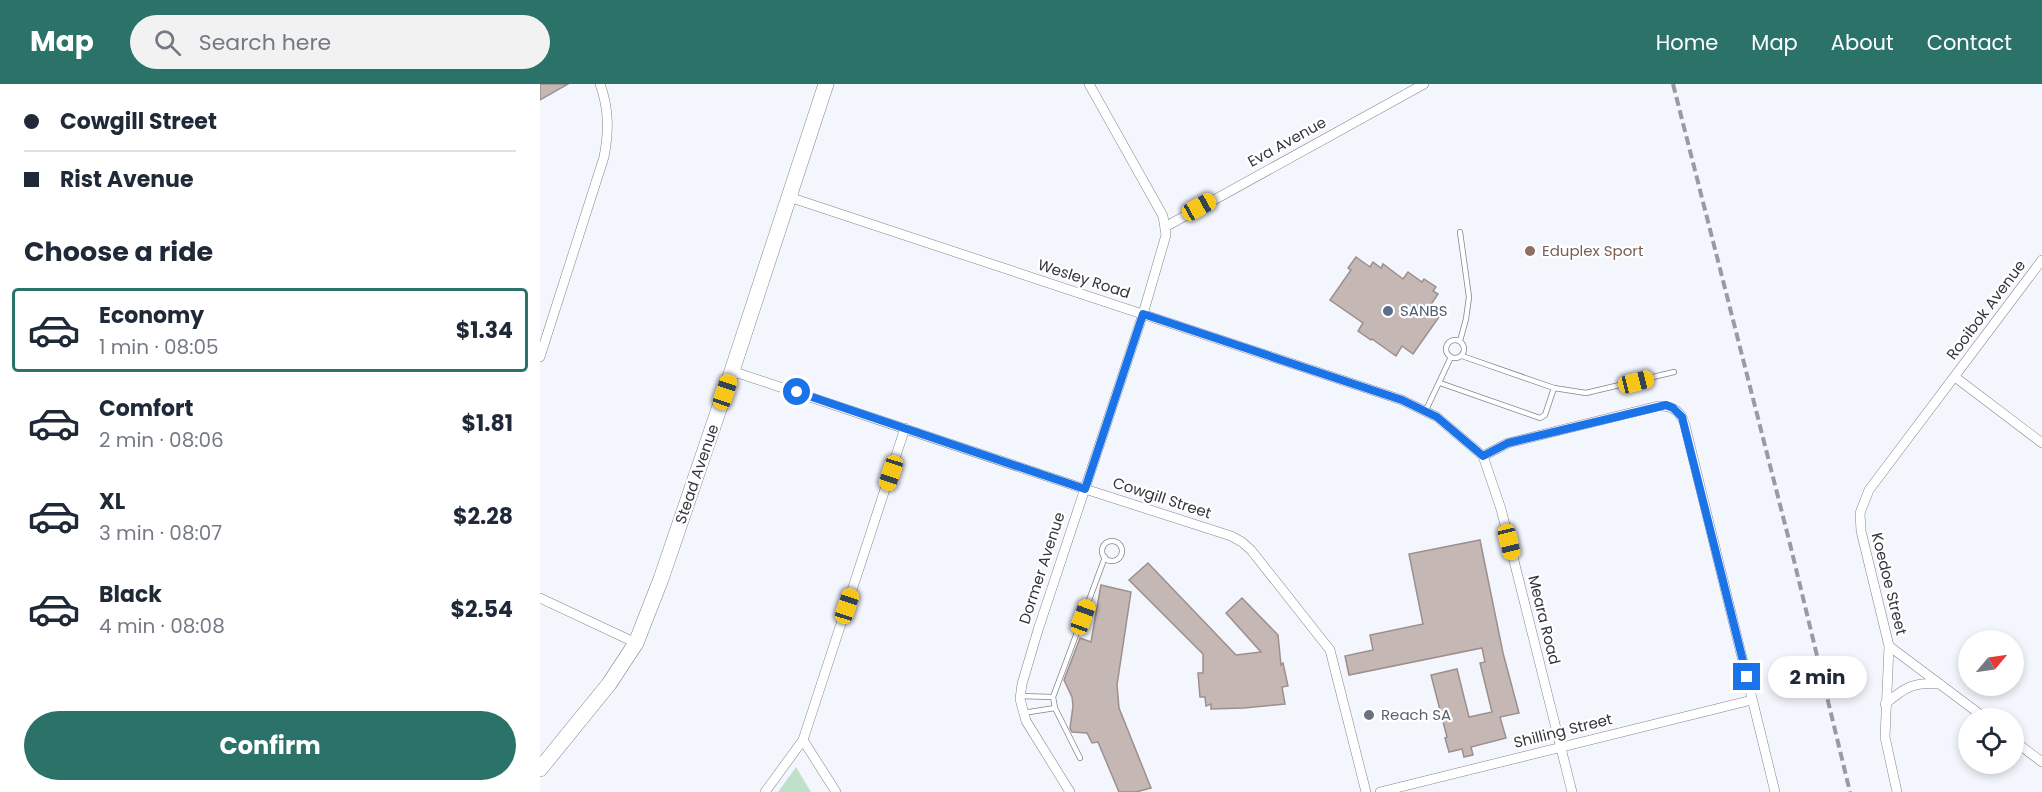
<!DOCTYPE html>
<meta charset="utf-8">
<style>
body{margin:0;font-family:Poppins,sans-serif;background:#f2f2f3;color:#1f2937;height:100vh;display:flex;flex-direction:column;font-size:22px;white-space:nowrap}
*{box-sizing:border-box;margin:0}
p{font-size:20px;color:#747a83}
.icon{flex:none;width:33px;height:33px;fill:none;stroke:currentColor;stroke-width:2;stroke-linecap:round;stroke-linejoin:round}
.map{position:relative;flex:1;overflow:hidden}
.drawer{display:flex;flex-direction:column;background:#fff;width:540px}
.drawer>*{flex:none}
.banner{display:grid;align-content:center;height:132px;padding:0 24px;background:#fff}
.needle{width:39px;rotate:61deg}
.buttons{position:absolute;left:1418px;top:546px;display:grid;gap:12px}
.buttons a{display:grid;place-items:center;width:66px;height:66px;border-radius:50%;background:#fff;box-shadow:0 3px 9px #0003;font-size:30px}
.end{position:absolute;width:27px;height:27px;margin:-14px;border:8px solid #1a73e8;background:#fff;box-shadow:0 0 0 3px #fff}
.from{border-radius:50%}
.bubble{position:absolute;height:42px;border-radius:21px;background:#fff;box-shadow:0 3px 9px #0003;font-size:20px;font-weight:700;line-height:42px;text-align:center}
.car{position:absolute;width:18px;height:36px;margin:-18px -9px;border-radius:8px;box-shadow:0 0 4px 2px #0007;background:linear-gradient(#f5c518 24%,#345 0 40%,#f5c518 0 76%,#345 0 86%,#f5c518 0)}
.banner b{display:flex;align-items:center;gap:21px;height:57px;font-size:22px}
.banner b+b{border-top:2px solid #e0e1e3}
.banner i{width:15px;height:15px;background:#1f2937}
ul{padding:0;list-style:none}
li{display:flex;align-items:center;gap:18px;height:84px;margin:0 12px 9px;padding:0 12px;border:3px solid transparent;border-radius:6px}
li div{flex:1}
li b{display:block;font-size:22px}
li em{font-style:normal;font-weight:700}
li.active{border-color:#2b7269}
li>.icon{width:54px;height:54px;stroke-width:1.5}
h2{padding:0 24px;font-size:27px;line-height:72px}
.button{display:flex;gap:12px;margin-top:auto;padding:12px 24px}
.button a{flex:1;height:69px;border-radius:36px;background:#2b7269;color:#fff;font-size:24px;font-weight:700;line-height:69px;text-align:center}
header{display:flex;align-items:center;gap:36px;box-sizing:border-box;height:84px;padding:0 30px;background:#2b7269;color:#fff}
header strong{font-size:28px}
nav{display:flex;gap:33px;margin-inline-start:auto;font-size:21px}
.search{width:420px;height:54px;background:#f2f2f3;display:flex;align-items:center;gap:15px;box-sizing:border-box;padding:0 21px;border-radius:33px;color:#747a83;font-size:22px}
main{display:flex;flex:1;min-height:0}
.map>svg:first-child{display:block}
.green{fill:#c0e1c9}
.building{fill:#c4b7b4;stroke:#9c8f8d;stroke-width:1.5}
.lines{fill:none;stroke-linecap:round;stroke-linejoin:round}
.lane-casing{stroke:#81858f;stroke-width:6}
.street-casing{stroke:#81858f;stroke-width:10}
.primary-casing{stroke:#81858f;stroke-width:16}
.lane{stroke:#fff;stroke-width:4.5}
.street{stroke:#fff;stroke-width:9}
.primary{stroke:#fff;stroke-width:15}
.rail{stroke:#999ba1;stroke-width:4;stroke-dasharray:9 4.5;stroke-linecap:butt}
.route{stroke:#1a73e8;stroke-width:8}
.education-dot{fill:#8d6e63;stroke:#fff;stroke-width:2}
.service-dot{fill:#5c6f8a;stroke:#fff;stroke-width:2}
.worship-dot{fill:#6b7280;stroke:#fff;stroke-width:2}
.labels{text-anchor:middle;stroke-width:4.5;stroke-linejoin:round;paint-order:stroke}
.street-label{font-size:15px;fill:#35363b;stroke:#fff}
.education-label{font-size:15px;fill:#785e54;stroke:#fff;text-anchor:start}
.service-label{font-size:15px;fill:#4e5e75;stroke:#fff;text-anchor:start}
.worship-label{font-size:15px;fill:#5b616d;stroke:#fff;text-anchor:start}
</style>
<header>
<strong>Map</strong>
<div class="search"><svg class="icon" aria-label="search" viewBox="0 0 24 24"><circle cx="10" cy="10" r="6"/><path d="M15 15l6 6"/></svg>Search here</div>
<nav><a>Home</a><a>Map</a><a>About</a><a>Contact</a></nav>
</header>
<main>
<section class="drawer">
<div class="banner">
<b><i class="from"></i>Cowgill Street</b>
<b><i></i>Rist Avenue</b>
</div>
<h2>Choose a ride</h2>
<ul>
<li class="active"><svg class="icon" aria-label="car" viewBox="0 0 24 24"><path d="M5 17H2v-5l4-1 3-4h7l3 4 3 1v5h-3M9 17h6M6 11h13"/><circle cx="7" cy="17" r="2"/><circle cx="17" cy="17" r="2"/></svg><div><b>Economy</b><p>1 min · 08:05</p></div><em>$1.34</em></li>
<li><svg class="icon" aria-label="car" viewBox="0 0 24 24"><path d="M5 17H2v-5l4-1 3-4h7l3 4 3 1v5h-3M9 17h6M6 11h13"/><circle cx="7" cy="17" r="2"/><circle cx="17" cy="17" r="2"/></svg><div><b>Comfort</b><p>2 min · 08:06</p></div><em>$1.81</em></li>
<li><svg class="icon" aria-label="car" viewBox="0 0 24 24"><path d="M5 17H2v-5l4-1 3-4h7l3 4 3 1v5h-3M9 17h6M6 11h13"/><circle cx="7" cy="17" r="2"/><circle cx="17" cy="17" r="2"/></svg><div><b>XL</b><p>3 min · 08:07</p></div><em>$2.28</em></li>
<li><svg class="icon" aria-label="car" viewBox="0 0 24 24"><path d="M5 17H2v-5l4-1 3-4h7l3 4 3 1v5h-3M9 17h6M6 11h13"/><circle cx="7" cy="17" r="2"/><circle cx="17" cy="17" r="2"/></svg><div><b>Black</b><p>4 min · 08:08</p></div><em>$2.54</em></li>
</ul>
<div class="button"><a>Confirm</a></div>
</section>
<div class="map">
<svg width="1502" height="708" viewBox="0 0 1502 708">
<rect width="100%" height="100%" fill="#f4f6fd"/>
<!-- green -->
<path class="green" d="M 256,683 L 271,708 L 238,708 Z"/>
<!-- building -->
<path class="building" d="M 0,0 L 28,0 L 0,16 Z
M 816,173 L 830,183 L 833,178 L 841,184 L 843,180 L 863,195 L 868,188 L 882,198 L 884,195 L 896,203 L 893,207 L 898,210 L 888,225 L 899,233 L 873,270 L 862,262 L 856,272 L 832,255 L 831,256 L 818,247 L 823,239 L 790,216 L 811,186 L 808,184 Z
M 940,456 L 963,569 L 979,629 L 960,633 L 966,654 L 931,663 L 933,671 L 924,673 L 922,665 L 909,668 L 905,654 L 907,653 L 891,591 L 917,585 L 929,633 L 952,628 L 940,579 L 945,578 L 942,564 L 809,591 L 805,572 L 833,566 L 830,551 L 883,540 L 869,470 Z
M 608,479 L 696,571 L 721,568 L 686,529 L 702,514 L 738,551 L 741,581 L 743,579 L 748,602 L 742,603 L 745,620 L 704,624 L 671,625 L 671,620 L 666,622 L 665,613 L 660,613 L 658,589 L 663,589 L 663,570 L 589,496 Z
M 561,501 L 591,508 L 577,601 L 579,624 L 611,704 L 596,708 L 579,708 L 558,658 L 552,659 L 547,649 L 532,648 L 530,644 L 533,622 L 532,613 L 524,596 L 540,554 L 551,558 Z"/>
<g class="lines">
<!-- lane casing -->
<g class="lane-casing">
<path id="lane" d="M906 265a9 9 0 1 1 18 0a9 9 0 1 1-18 0Z
M 920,257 L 926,235 L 929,213 L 920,148
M 900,299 L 1000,334 L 1005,331 L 1014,304 L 922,272
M 1014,304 L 1046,309 L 1134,288
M 886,326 L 911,273
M562 467a10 10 0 1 1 20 0a10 10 0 1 1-20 0Z
M 480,612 L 513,613
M 483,629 L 515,624
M 540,674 L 515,624 L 513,613 L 565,473"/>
</g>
<!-- street casing -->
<g class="street-casing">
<path id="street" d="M 249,113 L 862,316 L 897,333 L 943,372 L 968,359 L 1118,322 C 1132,321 1141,327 1145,341 L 1235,708
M 625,143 L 884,0
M 0,273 L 64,73 C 69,47 69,25 60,0
M 192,287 L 545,405 L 691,452 L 702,458 L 711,466 L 790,566 L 826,708
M 1415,293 L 1502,359
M 943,372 L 961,425 L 1032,708
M 0,514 L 96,559
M 1349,562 L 1445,634
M 1345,620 C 1364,604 1374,597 1400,600
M 263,656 L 296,708
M 1473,656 L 1502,678
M 225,708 L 263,656 L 365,344
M 530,708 L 486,637 L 480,615 L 482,600 L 498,546 L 603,230 L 626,151 L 623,132 L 549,0
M 840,708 L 1212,616
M 1357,708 L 1345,653 L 1349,562 L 1321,447 L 1320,429 L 1329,406 L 1502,176"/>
</g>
<!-- primary casing -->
<g class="primary-casing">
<path id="primary" d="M 0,685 L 69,600 L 96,559 L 121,495 L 192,287 L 286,0"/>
</g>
<!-- lane -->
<use href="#lane" class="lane"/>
<!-- street -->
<use href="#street" class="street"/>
<!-- primary -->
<use href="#primary" class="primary"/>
<!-- rail -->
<path class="rail" d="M 1133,0 L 1250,460 L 1310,708"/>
</g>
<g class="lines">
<!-- route -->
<path class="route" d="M 257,308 L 545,405 L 603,230 L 862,316 L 897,333 L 943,372 L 968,359 L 1126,321 L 1133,324 L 1142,333 L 1207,593"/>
</g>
<!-- markers -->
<circle class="education-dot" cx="990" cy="167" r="6"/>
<circle class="service-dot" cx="848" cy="227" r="6"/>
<circle class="worship-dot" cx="829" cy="631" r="6"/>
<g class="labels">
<!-- street labels -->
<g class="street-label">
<text transform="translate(747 58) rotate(-29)" y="5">Eva Avenue</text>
<text transform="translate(544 195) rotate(18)" y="5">Wesley Road</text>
<text transform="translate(1446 226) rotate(-53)" y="5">Rooibok Avenue</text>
<text transform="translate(157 390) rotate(-71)" y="5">Stead Avenue</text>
<text transform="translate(622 414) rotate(18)" y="5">Cowgill Street</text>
<text transform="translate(502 484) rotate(-72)" y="5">Dormer Avenue</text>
<text transform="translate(1349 500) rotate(76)" y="5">Koedoe Street</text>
<text transform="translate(1004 536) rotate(76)" y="5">Meara Road</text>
<text transform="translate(1023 647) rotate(-14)" y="5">Shilling Street</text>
</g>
<!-- education labels -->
<g class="education-label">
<text x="1002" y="172">Eduplex Sport</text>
</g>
<!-- service labels -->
<g class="service-label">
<text x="860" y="232">SANBS</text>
</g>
<!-- worship labels -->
<g class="worship-label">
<text x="841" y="636">Reach SA</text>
</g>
</g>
</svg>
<div class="buttons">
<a><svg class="needle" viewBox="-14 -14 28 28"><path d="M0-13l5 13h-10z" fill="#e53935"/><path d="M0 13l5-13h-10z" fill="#747a83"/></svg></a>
<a><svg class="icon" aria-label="locate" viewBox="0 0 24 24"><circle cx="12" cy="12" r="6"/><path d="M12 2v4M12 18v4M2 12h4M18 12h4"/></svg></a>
</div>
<i class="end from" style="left:257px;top:308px"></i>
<i class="end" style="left:1207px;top:593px"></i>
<div class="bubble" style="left:1228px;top:572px;width:99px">2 min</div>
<i class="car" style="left:659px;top:123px;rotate:61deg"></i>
<i class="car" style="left:1096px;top:298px;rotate:76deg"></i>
<i class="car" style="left:185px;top:308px;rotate:19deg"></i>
<i class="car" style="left:351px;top:389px;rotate:198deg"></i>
<i class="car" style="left:969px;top:458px;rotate:166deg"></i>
<i class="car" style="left:307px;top:522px;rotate:18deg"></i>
<i class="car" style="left:543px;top:533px;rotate:20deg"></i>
</div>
</main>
